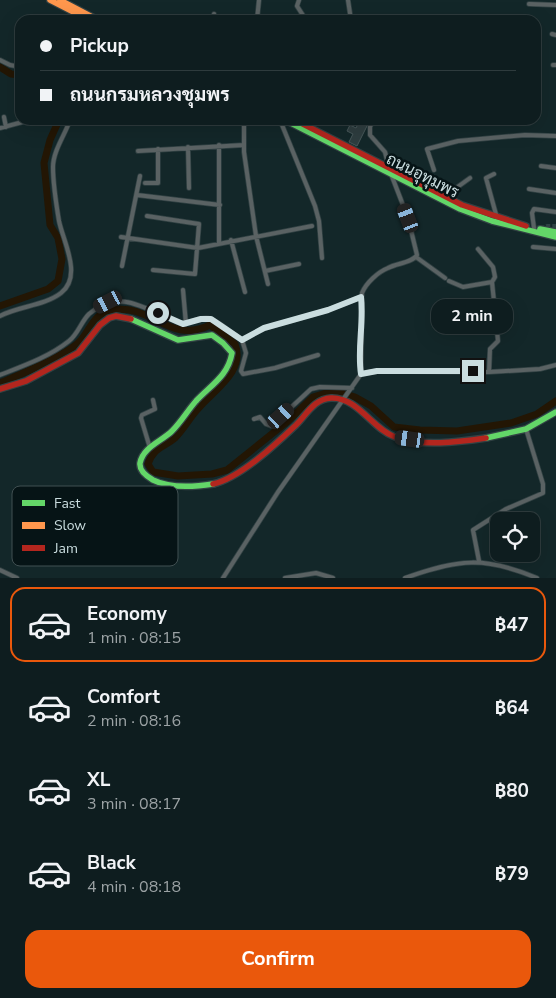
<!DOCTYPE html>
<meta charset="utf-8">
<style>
body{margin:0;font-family:"Nunito Sans",Sarabun,sans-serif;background:#1c2a2c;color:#f1f3f6;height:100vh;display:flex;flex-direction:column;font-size:19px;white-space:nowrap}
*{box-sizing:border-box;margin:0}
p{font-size:16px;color:#9ba2a4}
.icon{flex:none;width:28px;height:28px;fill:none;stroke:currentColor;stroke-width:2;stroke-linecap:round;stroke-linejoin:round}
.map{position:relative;height:578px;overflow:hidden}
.drawer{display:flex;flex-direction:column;background:#0e1d1f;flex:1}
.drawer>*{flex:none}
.guide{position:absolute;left:15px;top:15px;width:526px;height:110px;border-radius:15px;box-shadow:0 5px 20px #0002,0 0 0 1px #2e3b3d;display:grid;align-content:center;height:110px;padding:0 25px;background:#0e1d1f}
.controls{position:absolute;left:490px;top:512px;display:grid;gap:10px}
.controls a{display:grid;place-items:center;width:50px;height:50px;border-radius:10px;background:#0e1d1f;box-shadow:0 5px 20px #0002,0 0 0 1px #2e3b3d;font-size:25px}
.end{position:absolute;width:22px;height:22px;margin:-11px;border:6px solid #cadddf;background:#111;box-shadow:0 0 0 2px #111}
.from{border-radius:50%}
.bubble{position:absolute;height:35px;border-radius:15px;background:#0e1d1f;box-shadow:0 5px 20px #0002,0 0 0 1px #2e3b3d;font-size:16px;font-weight:700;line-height:35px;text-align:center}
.car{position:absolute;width:15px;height:30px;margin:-15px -8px;border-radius:6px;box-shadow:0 0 4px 1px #0007;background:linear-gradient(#222 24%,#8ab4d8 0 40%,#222 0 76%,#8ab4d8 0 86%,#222 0)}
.guide b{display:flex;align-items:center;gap:18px;height:48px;font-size:19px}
.guide b+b{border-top:1px solid #2e3b3d}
.guide i{width:12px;height:12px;background:#f1f3f6}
ul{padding:9px 0 0;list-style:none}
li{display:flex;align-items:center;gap:15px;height:75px;margin:0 10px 8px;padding:0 15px;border:2px solid transparent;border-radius:15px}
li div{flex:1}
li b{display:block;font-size:19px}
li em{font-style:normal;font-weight:700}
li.active{border-color:#ea580c}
li>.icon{width:45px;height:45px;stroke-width:1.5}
.primary-button{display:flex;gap:10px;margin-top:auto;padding:10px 25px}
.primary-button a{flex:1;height:58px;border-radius:15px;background:#ea580c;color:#fff;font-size:20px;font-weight:700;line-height:58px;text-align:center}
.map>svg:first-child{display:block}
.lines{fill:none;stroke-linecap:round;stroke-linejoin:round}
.river{stroke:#231604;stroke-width:7}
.building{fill:#2e3d3f;stroke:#48585a}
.street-tunnel{stroke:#2e4244;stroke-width:4;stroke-dasharray:4 2;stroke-linecap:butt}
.street-casing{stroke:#324244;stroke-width:5.5}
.fast-casing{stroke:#324244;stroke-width:8}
.slow-casing{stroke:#324244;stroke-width:8}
.jam-casing{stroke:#324244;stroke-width:8}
.street{stroke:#5a6263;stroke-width:4}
.fast{stroke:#63d668;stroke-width:5.5}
.slow{stroke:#ff974d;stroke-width:5.5}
.jam{stroke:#b3261e;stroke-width:5.5}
.route{stroke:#cadddf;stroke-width:6}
.labels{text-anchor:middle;stroke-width:5;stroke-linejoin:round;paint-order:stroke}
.street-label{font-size:16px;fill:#cadddf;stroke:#061416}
.key{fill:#061416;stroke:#415052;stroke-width:1}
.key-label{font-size:14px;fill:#cadddf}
</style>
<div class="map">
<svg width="556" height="578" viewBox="0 0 556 578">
<rect width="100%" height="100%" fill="#132729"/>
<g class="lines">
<!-- river -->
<path class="river" d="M 0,67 L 11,74 L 20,75
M 0,306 L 48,289 L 58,281 L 62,259 L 58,238 L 50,225 L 44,163 L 50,140 L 59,120
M 0,383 C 19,375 69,355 81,340 C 91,328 94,313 112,310 C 151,303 169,345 210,325 L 235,344 C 246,372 212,391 197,410 C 189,419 184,429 175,438 C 163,448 153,448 148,464 L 153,472 L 178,476 L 212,474 L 227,470 L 288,421 L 313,397 L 326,393 L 339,392 L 355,397 L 371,406 L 394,427 L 420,430 L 457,431 L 511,423 L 537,414 L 556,401"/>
</g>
<!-- building -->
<path class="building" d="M 359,122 L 367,126 L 357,146 L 349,142 L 353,134 L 347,131 L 350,125 L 356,128 Z"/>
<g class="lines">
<!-- street-tunnel -->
<path class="street-tunnel" d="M 541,229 L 547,226 L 556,226"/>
<!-- street casing -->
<g class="street-casing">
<path id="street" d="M 299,0 L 297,6 L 306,20
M 348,0 L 351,20
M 529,4 L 556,5
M 232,19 L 237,20
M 213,20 L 214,14
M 257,20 L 259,0
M 552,34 L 556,35
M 0,60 L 10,65 L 20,67
M 553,65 L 556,65
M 4,117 L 6,127
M 244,120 L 244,152 L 256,236 L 268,284
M 280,120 L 315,206 L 319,221 L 322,258
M 373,120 L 370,127 L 370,135 L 385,152 L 389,168
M 0,128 L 30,120
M 188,147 L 189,188
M 138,151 L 244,145
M 541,166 L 556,168
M 434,170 L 427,149 L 458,141 L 525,135 L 556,136
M 494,174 L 486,178 L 497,218
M 145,183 L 158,183 L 158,149
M 529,189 L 556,193
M 137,195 L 220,205
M 445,196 L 470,178
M 147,216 L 199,224 L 195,274 L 153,270
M 534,228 L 532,213 L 534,209 L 556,212
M 121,237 L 198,248 L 312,226
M 231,240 L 245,292
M 219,243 L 219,145
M 533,247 L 556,249
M 478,249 L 493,267 L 495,277 L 492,282 L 498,341 L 490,349 L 489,372
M 416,257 L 445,278
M 122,266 L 140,176
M 265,271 L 299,264
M 449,281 L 463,287 L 492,282
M 183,290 L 186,324
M 0,316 C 19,306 44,306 61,293 C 83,276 63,241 59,221 C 56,203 53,185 53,167 C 53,151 65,135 70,120
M 242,340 L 246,353 L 241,371 L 243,374 L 275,368 L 318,355
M 361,374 L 362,293 C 366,283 378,272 388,268 C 397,263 412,263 417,255 L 408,218 L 391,174
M 0,375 C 23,366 49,357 69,341 C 78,334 81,322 89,314 C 119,287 147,310 177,322 C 188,326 196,318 206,318 C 215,318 234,335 242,340 L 265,328 L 328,310 L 361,297
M 254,419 L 260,417 L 266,424 L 271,426 L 311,389 L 320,387 L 352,388
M 150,448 L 141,418 L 142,415 L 155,409 L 153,400
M 479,561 L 473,530 L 506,509 L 543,493 L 543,484 L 526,429
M 0,570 L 17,578
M 223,578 L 278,492 L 361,374 L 377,371 L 489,372 L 540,369 L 556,365
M 285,578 L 316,573 L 333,578
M 405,578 C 459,559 484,556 537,578"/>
</g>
<!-- fast casing -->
<g class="fast-casing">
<path id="fast" d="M 285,120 L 460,209 L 492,221 L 556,237
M 540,229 L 556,232
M 131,319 L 178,340 L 212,335 L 223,343 L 232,353 C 228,376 211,385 196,401 C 188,410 181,422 172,431 C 162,441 143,447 140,463 C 139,471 146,476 153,480 C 171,489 194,487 213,484
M 486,438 L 526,429 L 556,412"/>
</g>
<!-- slow casing -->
<g class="slow-casing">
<path id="slow" d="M 50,0 L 89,20
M 60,0 L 98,20"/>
</g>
<!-- jam casing -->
<g class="jam-casing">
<path id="jam" d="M 295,120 L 462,205 L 526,226
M 0,389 L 26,381 L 78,353 L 100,325 L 109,318 L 116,316 L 131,319
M 213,484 C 240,478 276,444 296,425 C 307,414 314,399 331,398 C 358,397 372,429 395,437 C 422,447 458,442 486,438"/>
</g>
<!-- street -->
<use href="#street" class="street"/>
<!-- fast -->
<use href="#fast" class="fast"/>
<!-- slow -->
<use href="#slow" class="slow"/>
<!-- jam -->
<use href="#jam" class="jam"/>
</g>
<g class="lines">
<!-- route -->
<path class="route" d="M 158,313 L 183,324 L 201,319 L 211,319 L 242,340 L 264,328 L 328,310 L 361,297 C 364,323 357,349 361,374 L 377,371 L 473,371"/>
</g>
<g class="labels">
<!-- street labels -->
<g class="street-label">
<text transform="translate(423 175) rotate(27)" y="6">ถนนอุทุมพร</text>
</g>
</g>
<!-- legend -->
<rect x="12" y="486" width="166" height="80" rx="8" class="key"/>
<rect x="22" y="500" width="23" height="6" fill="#63d668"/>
<rect x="22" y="522" width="23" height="7" fill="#ff974d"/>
<rect x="22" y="545" width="23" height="6" fill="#b3261e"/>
<g class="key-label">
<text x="54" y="508">Fast</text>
<text x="54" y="530">Slow</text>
<text x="54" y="553">Jam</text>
</g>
</svg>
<div class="controls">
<a><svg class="icon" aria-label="locate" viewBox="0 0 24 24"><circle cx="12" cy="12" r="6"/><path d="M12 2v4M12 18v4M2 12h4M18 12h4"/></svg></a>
</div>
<i class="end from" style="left:158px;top:313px"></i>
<i class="end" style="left:473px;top:371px"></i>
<div class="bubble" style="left:431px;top:299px;width:82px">2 min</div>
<i class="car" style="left:408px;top:218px;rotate:339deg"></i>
<i class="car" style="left:108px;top:302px;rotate:243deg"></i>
<i class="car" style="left:281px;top:416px;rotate:48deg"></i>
<i class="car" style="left:410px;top:439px;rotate:278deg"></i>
<div class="guide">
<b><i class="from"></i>Pickup</b>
<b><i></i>ถนนกรมหลวงชุมพร</b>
</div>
</div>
<section class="drawer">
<ul>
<li class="active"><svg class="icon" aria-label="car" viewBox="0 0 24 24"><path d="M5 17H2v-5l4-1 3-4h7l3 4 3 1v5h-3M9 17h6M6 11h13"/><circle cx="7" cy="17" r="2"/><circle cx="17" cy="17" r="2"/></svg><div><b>Economy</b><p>1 min · 08:15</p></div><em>฿47</em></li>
<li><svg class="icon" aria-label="car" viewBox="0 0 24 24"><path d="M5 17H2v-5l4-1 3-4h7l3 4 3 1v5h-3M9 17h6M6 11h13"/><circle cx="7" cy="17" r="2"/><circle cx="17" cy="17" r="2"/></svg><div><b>Comfort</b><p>2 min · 08:16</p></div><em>฿64</em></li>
<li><svg class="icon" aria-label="car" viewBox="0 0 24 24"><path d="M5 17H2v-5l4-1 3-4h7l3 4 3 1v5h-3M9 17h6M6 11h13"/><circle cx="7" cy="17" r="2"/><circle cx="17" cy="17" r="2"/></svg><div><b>XL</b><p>3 min · 08:17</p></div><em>฿80</em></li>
<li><svg class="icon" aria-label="car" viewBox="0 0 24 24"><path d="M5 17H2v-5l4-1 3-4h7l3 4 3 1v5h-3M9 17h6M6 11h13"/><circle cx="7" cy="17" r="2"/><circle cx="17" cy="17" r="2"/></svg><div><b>Black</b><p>4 min · 08:18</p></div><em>฿79</em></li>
</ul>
<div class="primary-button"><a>Confirm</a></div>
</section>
